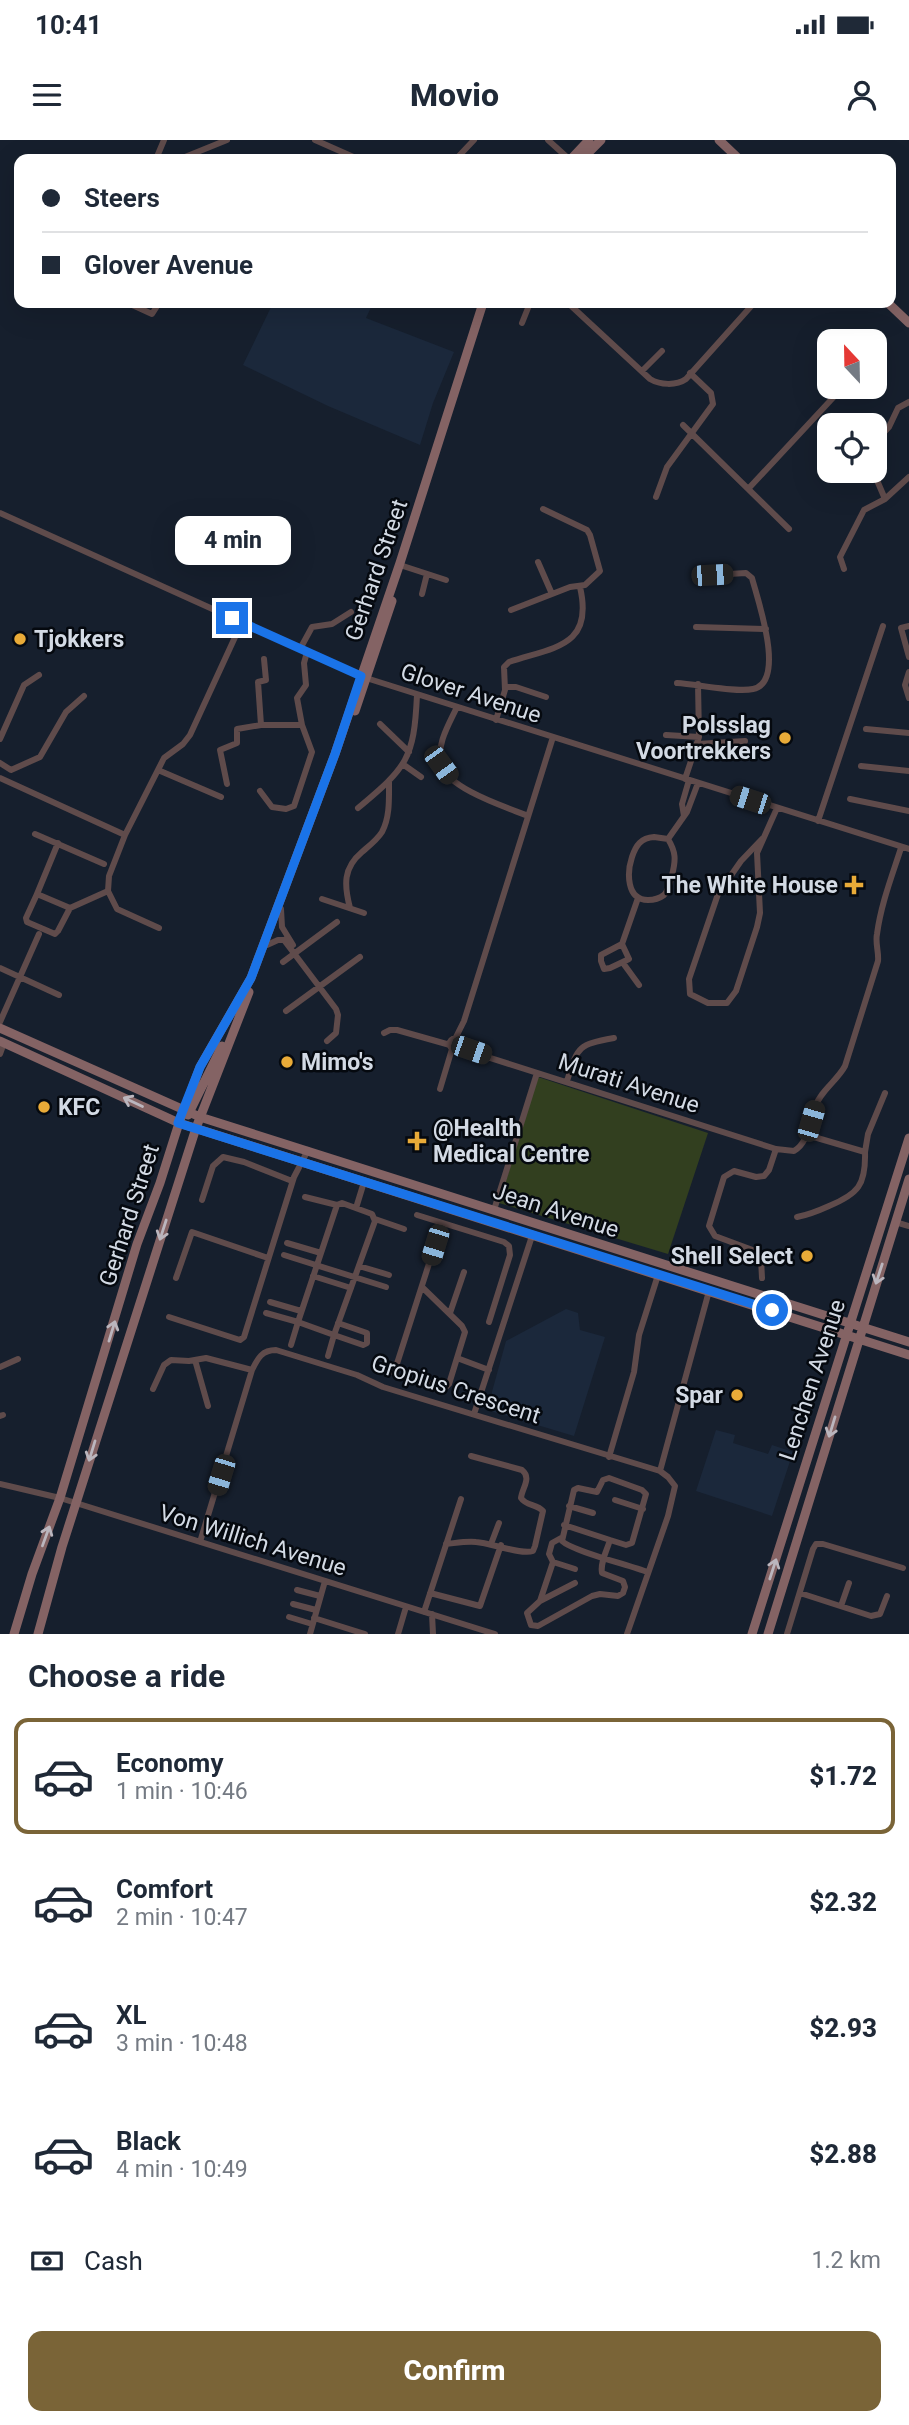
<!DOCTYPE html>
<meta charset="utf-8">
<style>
body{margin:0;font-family:Roboto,sans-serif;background:#f6f6f7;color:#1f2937;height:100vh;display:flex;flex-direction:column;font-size:26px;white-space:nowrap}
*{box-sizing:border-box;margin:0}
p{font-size:23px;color:#747a83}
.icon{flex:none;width:38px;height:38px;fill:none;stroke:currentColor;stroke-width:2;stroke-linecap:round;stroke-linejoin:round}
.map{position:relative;height:1494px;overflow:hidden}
.drawer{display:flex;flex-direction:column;background:#fff;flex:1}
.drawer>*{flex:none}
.guide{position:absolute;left:14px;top:14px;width:882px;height:154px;border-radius:14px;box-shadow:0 7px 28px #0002;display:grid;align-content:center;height:154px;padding:0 28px;background:#fff}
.needle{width:46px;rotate:338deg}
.buttons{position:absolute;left:817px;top:189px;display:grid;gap:14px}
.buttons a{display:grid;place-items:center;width:70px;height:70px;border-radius:14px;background:#fff;box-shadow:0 7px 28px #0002;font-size:35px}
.end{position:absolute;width:32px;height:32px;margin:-16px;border:9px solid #1a73e8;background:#fff;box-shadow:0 0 0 4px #fff}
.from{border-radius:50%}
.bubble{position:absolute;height:49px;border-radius:14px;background:#fff;box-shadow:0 7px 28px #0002;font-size:23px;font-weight:800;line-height:49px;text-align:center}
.car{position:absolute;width:21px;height:42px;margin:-21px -10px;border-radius:9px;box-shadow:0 0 5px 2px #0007;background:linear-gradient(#222 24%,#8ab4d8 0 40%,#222 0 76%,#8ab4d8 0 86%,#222 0)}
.guide b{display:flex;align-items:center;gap:24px;height:66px;font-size:26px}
.guide b+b{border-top:2px solid #e0e1e3}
.guide i{width:18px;height:18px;background:#1f2937}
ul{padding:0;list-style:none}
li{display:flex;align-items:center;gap:21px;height:116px;margin:0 14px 10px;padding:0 14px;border:4px solid transparent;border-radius:14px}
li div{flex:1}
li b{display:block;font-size:26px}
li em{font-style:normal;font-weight:800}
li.on{border-color:#7a6437}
li>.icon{width:63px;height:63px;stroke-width:1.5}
h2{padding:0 28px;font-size:32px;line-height:84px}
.pay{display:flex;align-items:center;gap:18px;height:77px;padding:0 28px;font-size:26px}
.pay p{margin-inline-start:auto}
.primary-button{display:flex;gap:14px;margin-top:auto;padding:14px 28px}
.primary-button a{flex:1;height:80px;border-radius:14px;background:#7a6437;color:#fff;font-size:28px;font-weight:800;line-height:80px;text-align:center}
.status{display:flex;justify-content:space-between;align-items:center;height:49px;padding:0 35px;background:#fff;direction:ltr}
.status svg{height:19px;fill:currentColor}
header{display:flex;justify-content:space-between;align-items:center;height:91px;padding:0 28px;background:#fff;font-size:32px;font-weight:800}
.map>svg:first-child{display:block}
.built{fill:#1b283b}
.green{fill:#323f1f}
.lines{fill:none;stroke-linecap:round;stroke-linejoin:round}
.street{stroke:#5f4b4b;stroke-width:6}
.secondary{stroke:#846364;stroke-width:9}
.oneway{stroke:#bbb6be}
.route{stroke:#1a73e8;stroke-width:9}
.poi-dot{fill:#e9ab38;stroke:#05090f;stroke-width:2.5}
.labels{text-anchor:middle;stroke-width:5;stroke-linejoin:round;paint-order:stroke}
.street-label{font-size:23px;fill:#d3dae4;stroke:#05090f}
.poi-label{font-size:23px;font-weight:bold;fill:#d3dae4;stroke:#05090f;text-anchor:start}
</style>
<div class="status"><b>10:41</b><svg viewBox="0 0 49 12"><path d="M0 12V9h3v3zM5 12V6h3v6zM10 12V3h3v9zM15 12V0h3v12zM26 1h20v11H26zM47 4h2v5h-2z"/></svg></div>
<header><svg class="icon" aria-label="menu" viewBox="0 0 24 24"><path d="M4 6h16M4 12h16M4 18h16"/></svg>Movio<svg class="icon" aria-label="person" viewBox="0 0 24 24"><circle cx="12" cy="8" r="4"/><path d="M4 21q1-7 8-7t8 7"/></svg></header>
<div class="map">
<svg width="909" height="1494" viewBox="0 0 909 1494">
<rect width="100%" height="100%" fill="#161f2d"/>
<!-- built -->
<path class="built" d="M 273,163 L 373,163 L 366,178 L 454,212 L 433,263 L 420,305 L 328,266 L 243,225 Z
M 566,1169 L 578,1173 L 580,1190 L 605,1197 L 574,1296 L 487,1270 L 506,1201 Z
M 716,1290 L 735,1295 L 733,1303 L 768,1314 L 772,1305 L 793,1312 L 772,1376 L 696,1351 Z"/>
<!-- green -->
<path class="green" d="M 538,937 L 708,993 L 668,1114 L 499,1063 Z"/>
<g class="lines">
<!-- street -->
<path class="street" d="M 315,0 L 358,19
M 548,0 L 569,19
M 156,19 L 164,0
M 180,19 L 227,0
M 456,19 L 474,0
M 128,163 L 152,174 L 159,163
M 568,163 L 650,239 C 660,245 676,246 686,239 L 754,163
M 522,183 L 530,163
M 642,231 L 662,211
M 683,285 L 789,389
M 875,302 L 889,287 L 898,268 L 909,262
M 873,331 L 885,359
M 749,348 L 843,247
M 656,357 L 667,327 L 713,264 L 711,253 L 690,233
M 0,373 L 363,537 L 909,709
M 538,422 L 552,454
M 403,426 L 446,440
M 844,429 L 840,417 L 864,370 L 885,359 L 909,337
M 422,454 L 427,434
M 511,470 L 570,447 L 585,445 L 600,431 L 590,395 L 587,390 L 543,369
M 909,486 L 901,488 L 909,517
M 696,487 L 766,489
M 300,509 L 312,487 L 332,484 L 351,472
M 909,532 L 905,545 L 909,558
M 677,543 C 696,544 737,553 753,549 C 787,542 757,458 752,438 L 746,433 L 712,435
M 506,547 L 516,547 L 546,557
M 457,567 C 449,584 436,605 441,624 C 448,649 506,667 528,676
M 496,580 L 505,550 L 504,527 L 509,522 C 554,507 594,507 580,447
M 380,584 L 409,612
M 261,585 L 258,542 L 266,540 L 264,519
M 866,589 L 909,593
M 666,595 L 699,597
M 0,599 L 24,545 L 39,535
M 698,604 L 745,601
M 0,623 L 11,630 L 40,617 L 66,572 L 84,556
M 404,625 L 421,637
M 861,626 L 909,631
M 158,630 L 221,657
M 0,638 L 125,695
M 685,639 L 699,597 L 698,544
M 227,644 L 220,610 L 237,603 L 237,589 L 261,585 L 302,585 L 297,558 L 306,545 L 304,523 L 307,512
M 260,651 L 272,667 L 286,669 L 294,666 L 312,612 L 302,585
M 850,659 L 909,671
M 358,668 C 407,627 414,619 417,555
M 684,676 L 682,664 L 689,640
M 818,681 L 883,486
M 35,694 L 104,724
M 654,697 L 668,699 C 676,712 676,720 672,735 C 670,741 669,750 664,755 C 660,758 654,760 648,760 C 626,760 627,732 632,717 C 636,705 641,698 654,697 Z
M 668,699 L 687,672 L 698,643
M 762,699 L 741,721 L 718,754 L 689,839 L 690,854 L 708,863 L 727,863 L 736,851 L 757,787 L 760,773 L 757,713 L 777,668
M 58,703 L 37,754 L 70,768
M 37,754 L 26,778 L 27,782 L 55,794 L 58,791 L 70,768 L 108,751
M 322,759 L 364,773
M 350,768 C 344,745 343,728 362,712 C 369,706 377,700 382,692 C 390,677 389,659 389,642
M 281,769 L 282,787 L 293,805
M 159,788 L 117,769 L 108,751 L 109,736 L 125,695 L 164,618 L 183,604 L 190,595 L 242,482
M 284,800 L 336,869 L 338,875 L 336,893 L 327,901
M 622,804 L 629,819 L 610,828 L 604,829 L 601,821 L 601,815 L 622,804 L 638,758
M 267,805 L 278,800 L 284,800
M 283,822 L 337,782
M 623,823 L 639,845
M 0,828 L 59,855
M 286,871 L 360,817
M 0,882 L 39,794
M 384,893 L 390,890 L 397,890 L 450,905
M449.5 904a5.5 5.5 0 1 1 11 0a5.5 5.5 0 1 1-11 0Z
M 455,899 L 464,881 L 553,597
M 459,908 L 776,1009 L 794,1011 C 809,1002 809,982 815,967 C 821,950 837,941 845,926 L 878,821 C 879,812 875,803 877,794 C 881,764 892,736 901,708
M 0,914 L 4,903
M 567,941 C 578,906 577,905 614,898
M 440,949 L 452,909
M 807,995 L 865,1012 L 868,994 L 885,953
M 305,1057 L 337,1065
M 202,1060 L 213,1026 L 223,1017 L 244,1022 L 292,1041
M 342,1063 L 372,1074 L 375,1081 L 334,1195 L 298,1182 L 337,1065 Z
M 356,1068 L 364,1042
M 494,1070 L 537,933
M 417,1075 L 504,1102 L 509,1106 L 510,1115 L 489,1182
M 797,1077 C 808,1075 818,1071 829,1066 C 858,1054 866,1045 865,1012
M 375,1079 L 404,1089
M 895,1082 L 909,1086
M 287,1103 L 321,1113
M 284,1115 L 386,1147
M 359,1126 L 389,1135
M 313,1136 L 351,1148
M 176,1138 L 192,1092 L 268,1118
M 762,1138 L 761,1119 L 758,1112 L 715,1096 L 709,1086 L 724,1037 L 734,1031 L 756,1037 L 764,1036 L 769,1030 L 776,1009
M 270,1162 L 301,1171
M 266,1173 L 298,1182 L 291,1205
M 450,1173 L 464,1132
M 169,1177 L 240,1200 L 244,1197 L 294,1037 L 308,1010
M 328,1216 L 334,1195 L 363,1205 L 367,1203 L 367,1193 L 338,1183
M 457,1218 L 489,1230
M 195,1220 L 208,1266
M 0,1227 L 18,1219
M 394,1233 L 442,1083
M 417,1240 L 445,1248 L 449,1244 L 465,1192 L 462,1186 L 422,1147
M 153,1249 L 164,1225 L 171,1220 L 189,1221 L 206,1218 L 252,1230
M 474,1274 L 532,1096
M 0,1276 L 3,1275
M 609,1317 L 634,1232 L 639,1195 L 658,1135
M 660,1331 L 709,1151
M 0,1344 L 60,1358 L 495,1494
M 615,1360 L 643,1369
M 569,1366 L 593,1373
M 564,1385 L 610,1400
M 200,1402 L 252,1230 C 258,1218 262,1210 276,1210 L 357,1235 L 383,1247 L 660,1331 L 668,1337 L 675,1346 L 668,1376 L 627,1494
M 446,1404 C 456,1403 466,1401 476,1402 C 491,1403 521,1415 533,1411 L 535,1406 L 543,1371 C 537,1364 526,1366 521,1358 C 522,1348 532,1338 522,1330 L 471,1316
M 491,1404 L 499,1383
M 553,1422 L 549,1414 L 552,1403 L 561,1398
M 575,1429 L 553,1422 L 540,1461 L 527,1473 L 531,1485 L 538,1486 L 592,1456 L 600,1454 L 618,1456 L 623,1453 L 625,1447 L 623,1441 L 602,1433 C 600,1423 607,1410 610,1400 L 626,1405 L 632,1403 L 646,1354 L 642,1350 L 609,1338 L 603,1340 L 597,1352 L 578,1348 L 574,1350 L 562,1401 C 572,1411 629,1425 647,1432
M 297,1450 L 320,1456
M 430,1453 L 480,1466 L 501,1405
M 800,1453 L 871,1476 L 880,1474 L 887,1456
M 540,1461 L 575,1443
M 293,1464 L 316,1470
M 841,1466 L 849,1443
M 424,1472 L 461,1359
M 432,1474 L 433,1494
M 289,1477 L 312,1484
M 314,1478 L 365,1494
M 310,1494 L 325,1441
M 398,1494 L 406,1467
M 787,1494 L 813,1409 L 816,1404 L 823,1404 L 903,1428"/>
<!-- secondary -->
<path class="secondary" d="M 719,0 L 739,19
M 571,19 L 589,0
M 582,19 L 601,0
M 888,163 L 909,183
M 355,571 L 392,461
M 0,888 L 200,977 L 909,1202
M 0,901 L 179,983 L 909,1215
M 188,975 L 222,906
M 14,1494 L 32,1434 L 60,1358 L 137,1104 L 160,1043 L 179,983 L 200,927 L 251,838 L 335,614 L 400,423 L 483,163
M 38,1494 L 62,1407 L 196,988 L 249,852
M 752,1494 L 909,998
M 768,1494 L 909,1039"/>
</g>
<!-- one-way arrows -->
<defs><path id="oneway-shaft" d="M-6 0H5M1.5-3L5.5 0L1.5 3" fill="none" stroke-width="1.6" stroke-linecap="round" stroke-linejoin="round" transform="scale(1.75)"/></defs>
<g class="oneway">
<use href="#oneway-shaft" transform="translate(133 962) rotate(-155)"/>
<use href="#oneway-shaft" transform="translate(163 1090) rotate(108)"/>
<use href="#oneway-shaft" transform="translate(879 1134) rotate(108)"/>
<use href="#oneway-shaft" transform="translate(112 1191) rotate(-73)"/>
<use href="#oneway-shaft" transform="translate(832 1287) rotate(107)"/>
<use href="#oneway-shaft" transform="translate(92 1311) rotate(107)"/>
<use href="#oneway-shaft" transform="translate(46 1396) rotate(-70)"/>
<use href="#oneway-shaft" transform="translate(773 1429) rotate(-72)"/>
</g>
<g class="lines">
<!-- route -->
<path class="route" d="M 232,478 L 361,536 L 335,614 L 251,838 L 200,927 L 178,983 L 772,1170"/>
</g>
<!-- markers -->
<g class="poi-dot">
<circle cx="20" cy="499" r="7"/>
<circle cx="785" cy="598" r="7"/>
<path d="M850.5 734.5h7v7h7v7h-7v7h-7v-7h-7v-7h7z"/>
<circle cx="287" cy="922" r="7"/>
<circle cx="44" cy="967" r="7"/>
<path d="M413.5 990.5h7v7h7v7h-7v7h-7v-7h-7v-7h7z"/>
<circle cx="807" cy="1116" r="7"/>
<circle cx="737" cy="1255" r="7"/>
</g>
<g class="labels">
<!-- street labels -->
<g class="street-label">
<text transform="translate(376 430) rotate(-71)" y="8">Gerhard Street</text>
<text transform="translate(471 553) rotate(18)" y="8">Glover Avenue</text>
<text transform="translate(629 943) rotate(18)" y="8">Murati Avenue</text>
<text transform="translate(556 1070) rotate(18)" y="8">Jean Avenue</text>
<text transform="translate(129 1075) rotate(-72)" y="8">Gerhard Street</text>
<text transform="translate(812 1240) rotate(-72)" y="8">Lenchen Avenue</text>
<text transform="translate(456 1249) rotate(18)" y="8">Gropius Crescent</text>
<text transform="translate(253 1400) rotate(17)" y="8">Von Willich Avenue</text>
</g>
<!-- poi labels -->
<g class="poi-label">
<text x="34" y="507">Tjokkers</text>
<text x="771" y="593" text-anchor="end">Polsslag<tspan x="771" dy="26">Voortrekkers</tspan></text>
<text x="838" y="753" text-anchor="end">The White House</text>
<text x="301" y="930">Mimo's</text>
<text x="58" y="975">KFC</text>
<text x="433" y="996">@Health<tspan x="433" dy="26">Medical Centre</tspan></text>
<text x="793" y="1124" text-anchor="end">Shell Select</text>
<text x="723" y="1263" text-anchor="end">Spar</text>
</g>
</g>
</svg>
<div class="buttons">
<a><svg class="needle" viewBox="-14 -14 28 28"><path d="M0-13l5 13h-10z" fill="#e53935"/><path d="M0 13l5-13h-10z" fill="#747a83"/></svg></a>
<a><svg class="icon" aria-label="locate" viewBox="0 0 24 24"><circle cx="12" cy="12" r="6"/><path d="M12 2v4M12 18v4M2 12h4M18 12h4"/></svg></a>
</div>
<i class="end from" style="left:772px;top:1170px"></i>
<i class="end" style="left:232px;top:478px"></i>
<div class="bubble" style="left:175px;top:376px;width:116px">4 min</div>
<i class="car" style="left:712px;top:435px;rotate:87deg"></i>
<i class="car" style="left:441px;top:625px;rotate:144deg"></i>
<i class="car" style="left:750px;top:660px;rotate:288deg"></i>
<i class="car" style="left:471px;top:910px;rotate:109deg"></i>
<i class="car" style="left:811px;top:981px;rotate:16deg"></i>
<i class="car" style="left:435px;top:1105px;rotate:197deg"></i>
<i class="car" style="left:221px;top:1335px;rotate:197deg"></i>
<div class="guide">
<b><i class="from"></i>Steers</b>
<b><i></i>Glover Avenue</b>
</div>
</div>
<section class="drawer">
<h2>Choose a ride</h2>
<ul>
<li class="on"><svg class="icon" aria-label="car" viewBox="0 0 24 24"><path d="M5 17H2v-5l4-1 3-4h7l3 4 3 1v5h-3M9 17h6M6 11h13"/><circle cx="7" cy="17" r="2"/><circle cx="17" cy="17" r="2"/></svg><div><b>Economy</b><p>1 min · 10:46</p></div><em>$1.72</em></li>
<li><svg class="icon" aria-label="car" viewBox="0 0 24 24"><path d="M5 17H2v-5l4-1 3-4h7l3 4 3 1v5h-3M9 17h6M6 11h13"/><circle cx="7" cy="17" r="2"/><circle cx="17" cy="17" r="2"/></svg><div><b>Comfort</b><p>2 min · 10:47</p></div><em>$2.32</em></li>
<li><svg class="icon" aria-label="car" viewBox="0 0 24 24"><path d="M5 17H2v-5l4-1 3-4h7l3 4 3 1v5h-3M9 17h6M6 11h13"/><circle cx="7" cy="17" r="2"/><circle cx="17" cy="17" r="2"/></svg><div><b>XL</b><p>3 min · 10:48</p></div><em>$2.93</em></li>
<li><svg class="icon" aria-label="car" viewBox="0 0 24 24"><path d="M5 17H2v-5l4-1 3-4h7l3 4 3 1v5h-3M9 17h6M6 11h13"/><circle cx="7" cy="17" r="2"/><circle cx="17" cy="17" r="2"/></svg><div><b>Black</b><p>4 min · 10:49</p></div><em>$2.88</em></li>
</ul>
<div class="pay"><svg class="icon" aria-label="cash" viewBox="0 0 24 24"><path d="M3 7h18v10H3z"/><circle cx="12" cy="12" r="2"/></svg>Cash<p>1.2 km</p></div>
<div class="primary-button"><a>Confirm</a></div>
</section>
